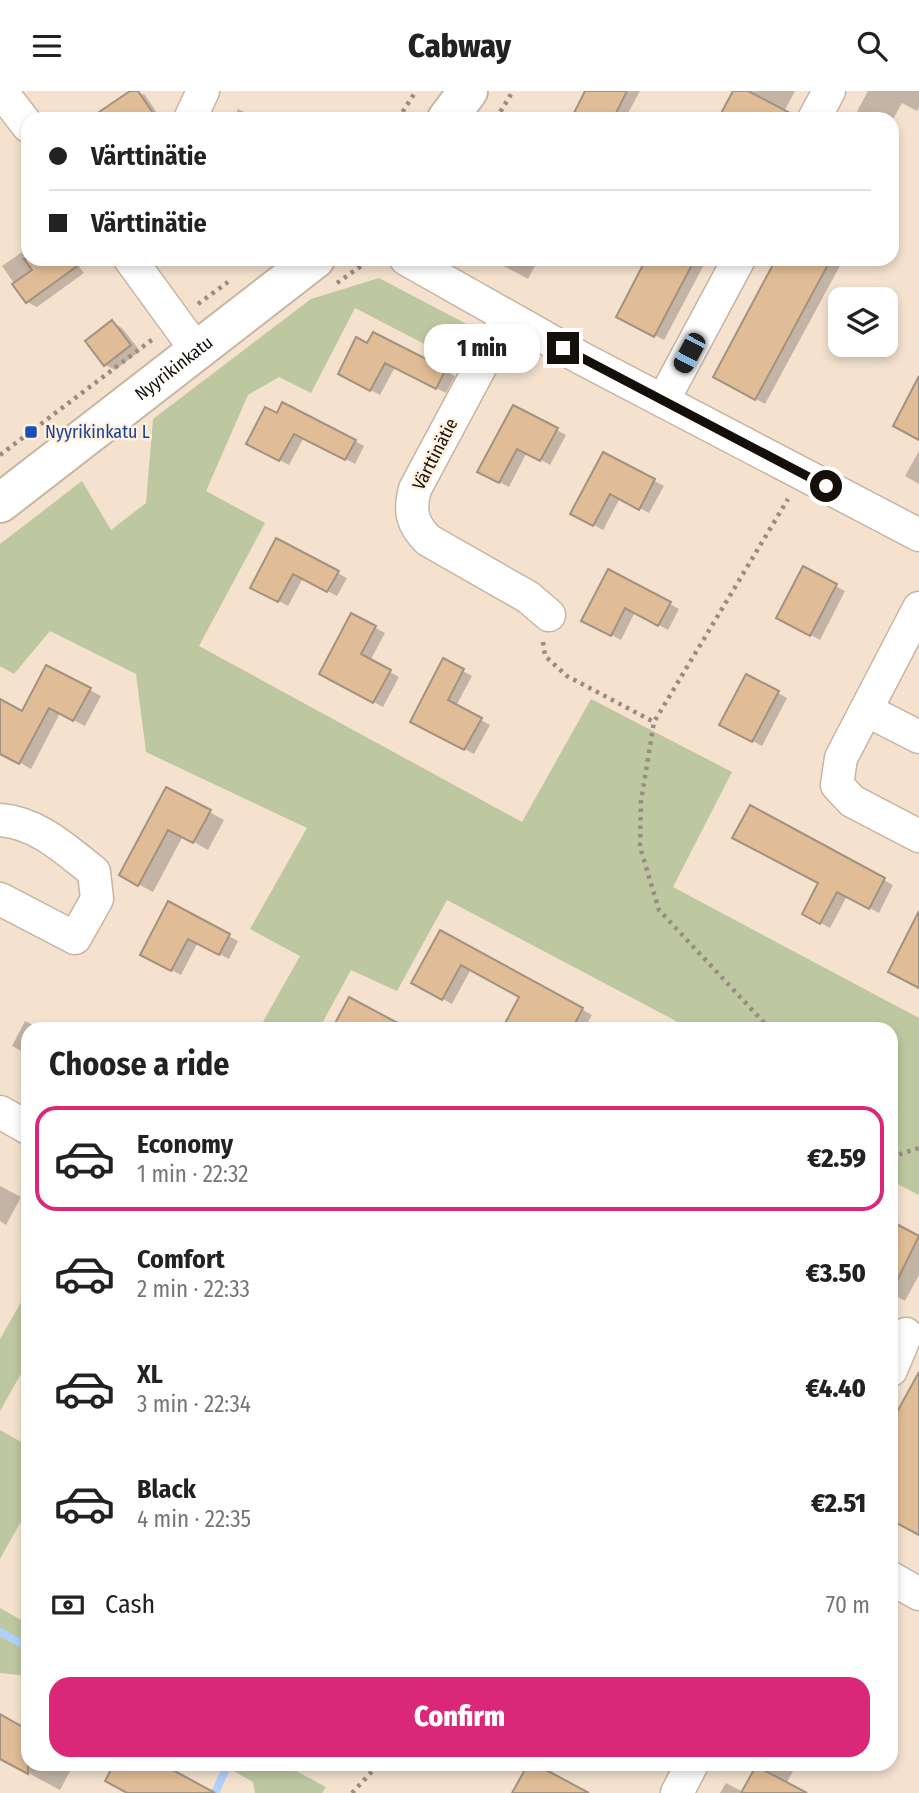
<!DOCTYPE html>
<meta charset="utf-8">
<style>
body{margin:0;font-family:"Fira Sans Condensed",sans-serif;background:#f2f2f2;color:#222;height:100vh;display:flex;flex-direction:column;font-size:26px;white-space:nowrap}
*{box-sizing:border-box;margin:0}
p{font-size:23px;color:#767676}
.icon{flex:none;width:38px;height:38px;fill:none;stroke:currentColor;stroke-width:2;stroke-linecap:round;stroke-linejoin:round}
.map{position:relative;flex:1;overflow:hidden}
.details{position:absolute;left:21px;top:931px;width:877px;height:749px;display:flex;flex-direction:column;background:#fff;border-radius:21px;box-shadow:0 4px 10px #0003}
.details>*{flex:none}
.top-card{position:absolute;left:21px;top:21px;width:878px;height:154px;border-radius:21px;box-shadow:0 4px 10px #0003;display:grid;align-content:center;height:154px;padding:0 28px;background:#fff}
.fabs{position:absolute;left:828px;top:196px;display:grid;gap:14px}
.fabs a{display:grid;place-items:center;width:70px;height:70px;border-radius:14px;background:#fff;box-shadow:0 4px 10px #0003;font-size:35px}
.end{position:absolute;width:32px;height:32px;margin:-16px;border:9px solid #150f09;background:#fff;box-shadow:0 0 0 4px #fff}
.from{border-radius:50%}
.bubble{position:absolute;height:49px;border-radius:21px;background:#fff;box-shadow:0 4px 10px #0003;font-size:23px;font-weight:800;line-height:49px;text-align:center}
.car{position:absolute;width:21px;height:42px;margin:-21px -10px;border-radius:9px;box-shadow:0 0 5px 2px #0007;background:linear-gradient(#222 24%,#8ab4d8 0 40%,#222 0 76%,#8ab4d8 0 86%,#222 0)}
.top-card b{display:flex;align-items:center;gap:24px;height:66px;font-size:26px}
.top-card b+b{border-top:2px solid #e0e0e0}
.top-card i{width:18px;height:18px;background:#222}
ul{padding:0;list-style:none}
li{display:flex;align-items:center;gap:21px;height:105px;margin:0 14px 10px;padding:0 14px;border:4px solid transparent;border-radius:21px}
li div{flex:1}
li b{display:block;font-size:26px}
li em{font-style:normal;font-weight:800}
li.on{border-color:#db2777}
li>.icon{width:63px;height:63px;stroke-width:1.5}
h2{padding:0 28px;font-size:32px;line-height:84px}
.pay{display:flex;align-items:center;gap:18px;height:77px;padding:0 28px;font-size:26px}
.pay p{margin-inline-start:auto}
.button{display:flex;gap:14px;margin-top:auto;padding:14px 28px}
.button a{flex:1;height:80px;border-radius:21px;background:#db2777;color:#fff;font-size:28px;font-weight:800;line-height:80px;text-align:center}
header{display:flex;justify-content:space-between;align-items:center;height:91px;padding:0 28px;background:#fff;font-size:32px;font-weight:800}
.map>svg:first-child{display:block}
.green{fill:#bdc7a0}
.shadow{fill:#0003}
.lines{fill:none;stroke-linecap:round;stroke-linejoin:round}
.stream{stroke:#b2d1fa;stroke-width:8}
.building{fill:#e0bd96;stroke:#a2927f;stroke-width:2}
.minor-casing{stroke:#c7b5a2;stroke-width:35}
.tertiary-casing{stroke:#c7b5a2;stroke-width:42}
.path{stroke:#9a8d80;stroke-width:4.5;stroke-dasharray:3.5 5;stroke-linecap:butt}
.minor{stroke:#fff;stroke-width:32}
.tertiary{stroke:#fff;stroke-width:38}
.route{stroke:#150f09;stroke-width:9}
.transit-dot{fill:#1a4fb4;stroke:#fff0e0;stroke-width:2.5}
.labels{text-anchor:middle;stroke-width:5;stroke-linejoin:round;paint-order:stroke}
.street-label{font-size:18px;fill:#150f09;stroke:#fff0e0}
.transit-label{font-size:18px;fill:#164399;stroke:#fff0e0;text-anchor:start}
</style>
<header><svg class="icon" aria-label="menu" viewBox="0 0 24 24"><path d="M4 6h16M4 12h16M4 18h16"/></svg>Cabway<svg class="icon" aria-label="search" viewBox="0 0 24 24"><circle cx="10" cy="10" r="6"/><path d="M15 15l6 6"/></svg></header>
<div class="map">
<svg width="919" height="1702" viewBox="0 0 919 1702">
<rect width="100%" height="100%" fill="#f4e2cf"/>
<!-- green -->
<path class="green" d="M 379,187 L 476,238 L 459,271 L 355,217 L 311,302 L 279,286 L 248,304 L 206,400 L 265,432 L 199,555 L 522,731 L 591,608 L 732,681 L 673,796 L 919,927 L 919,1104 L 891,1090 L 891,938 L 691,938 L 447,809 L 397,900 L 351,879 L 319,938 L 259,938 L 300,865 L 250,838 L 307,737 L 146,661 L 136,583 L 50,540 L 14,583 L 0,575 L 0,453 L 82,390 L 111,439 L 146,412 L 153,328 L 311,208 Z
M 28,1199 L 28,1270 L 0,1320 L 0,1248 Z
M 0,1339 L 28,1355 L 28,1418 L 0,1468 Z
M 0,1517 L 28,1533 L 28,1585 L 0,1582 Z
M 221,1673 L 283,1673 L 326,1696 L 322,1702 L 255,1702 L 253,1691 Z"/>
<!-- shadow -->
<path class="shadow" d="M 133,0 L 145,4 L 161,28 L 114,28 Z
M 587,0 L 640,0 L 625,28 L 573,28 Z
M 735,0 L 795,0 L 780,28 L 720,28 Z
M 868,0 L 919,0 L 919,16 L 917,20 L 902,12 L 892,30 L 853,28 Z
M 238,18 L 259,28 L 233,28 Z
M 28,157 L 28,168 L 73,168 L 84,182 L 37,216 L 27,211 L 2,175 Z
M 491,168 L 537,168 L 538,169 L 528,188 Z
M 666,168 L 707,168 L 664,249 L 619,225 Z
M 778,168 L 842,171 L 765,313 L 716,286 Z
M 112,231 L 122,237 L 140,260 L 115,279 L 106,274 L 87,250 Z
M 374,243 L 455,285 L 446,302 L 395,276 L 380,304 L 349,288 Z
M 514,316 L 566,344 L 550,374 L 527,361 L 509,396 L 479,380 Z
M 266,319 L 355,350 L 364,355 L 355,373 L 304,346 L 289,374 L 258,358 Z
M 919,360 L 919,393 L 905,385 Z
M 604,363 L 664,395 L 649,422 L 620,407 L 603,439 L 572,422 Z
M 277,450 L 347,487 L 337,505 L 303,487 L 288,515 L 253,496 Z
M 803,478 L 845,500 L 820,549 L 778,526 Z
M 609,480 L 679,518 L 668,539 L 635,521 L 621,549 L 583,529 Z
M 352,524 L 385,542 L 370,570 L 399,586 L 383,616 L 331,588 Z
M 444,570 L 472,585 L 456,615 L 490,634 L 474,663 L 421,635 Z
M 747,585 L 787,607 L 762,655 L 721,633 Z
M 90,599 L 101,605 L 85,635 L 60,622 L 31,678 L 10,666 L 0,634 L 0,610 L 23,622 Z
M 167,698 L 224,729 L 208,759 L 183,745 L 153,801 L 121,784 Z
M 751,716 L 893,794 L 879,822 L 847,805 L 830,837 L 804,823 L 820,792 Z
M 169,813 L 238,850 L 229,868 L 198,851 L 181,884 L 142,863 Z
M 441,841 L 592,924 L 584,938 L 504,938 L 521,906 L 471,878 L 452,913 L 413,891 Z
M 25,930 L 41,938 L 28,938 L 28,964 L 12,955 Z
M 0,1095 L 21,1106 L 6,1134 L 0,1130 Z
M 891,1132 L 919,1147 L 919,1184 L 905,1210 L 891,1202 Z
M 0,1625 L 28,1641 L 28,1673 L 74,1673 L 60,1699 L 0,1667 Z
M 759,1673 L 797,1673 L 786,1693 L 803,1702 L 720,1702 L 726,1692 L 743,1701 Z"/>
<g class="lines">
<!-- stream -->
<path class="stream" d="M 0,1541 L 28,1556
M 215,1702 L 228,1673"/>
</g>
<!-- building -->
<path class="building" d="M 130,0 L 138,0 L 157,28 L 89,28 Z
M 585,0 L 627,0 L 613,28 L 571,28 Z
M 733,0 L 748,0 L 796,25 L 796,28 L 718,28 Z
M 24,168 L 87,168 L 26,212 L 12,193 L 32,179 Z
M 646,168 L 695,168 L 654,246 L 616,226 Z
M 776,168 L 831,168 L 755,309 L 713,286 Z
M 112,229 L 131,254 L 104,275 L 85,250 Z
M 373,241 L 446,278 L 436,298 L 385,272 L 370,300 L 338,283 L 356,246 L 367,252 Z
M 919,285 L 919,349 L 893,335 Z
M 282,311 L 356,349 L 345,369 L 294,343 L 279,370 L 246,353 L 265,316 L 277,322 Z
M 513,314 L 558,337 L 540,370 L 517,358 L 499,392 L 477,381 Z
M 603,361 L 655,388 L 639,419 L 610,403 L 593,435 L 570,423 Z
M 276,447 L 339,480 L 327,501 L 293,483 L 278,511 L 250,497 Z
M 803,475 L 837,493 L 810,545 L 776,527 Z
M 608,478 L 671,511 L 658,535 L 625,517 L 611,545 L 581,530 Z
M 351,522 L 376,535 L 361,563 L 391,579 L 373,612 L 319,583 Z
M 443,567 L 464,578 L 448,609 L 482,627 L 464,659 L 410,631 Z
M 46,574 L 91,597 L 73,630 L 49,617 L 19,673 L 0,663 L 0,608 L 22,620 Z
M 746,583 L 779,600 L 752,651 L 719,634 Z
M 166,696 L 211,719 L 193,752 L 168,739 L 138,795 L 119,784 Z
M 750,714 L 885,787 L 869,818 L 837,801 L 820,833 L 802,823 L 818,792 L 732,747 Z
M 168,810 L 230,843 L 219,864 L 188,848 L 171,880 L 140,864 Z
M 919,820 L 919,897 L 888,881 Z
M 440,839 L 583,917 L 572,938 L 502,938 L 519,906 L 461,874 L 442,909 L 411,892 Z
M 349,906 L 409,938 L 332,938 Z
M 891,1130 L 919,1145 L 891,1202 Z
M 919,1281 L 919,1444 L 891,1429 L 891,1332 Z
M 0,1623 L 28,1639 L 28,1683 L 0,1668 Z
M 114,1673 L 162,1673 L 215,1702 L 127,1702 L 105,1690 Z
M 528,1673 L 535,1673 L 589,1702 L 512,1702 Z
M 756,1675 L 807,1702 L 741,1702 Z"/>
<g class="lines">
<!-- minor casing -->
<g class="minor-casing">
<path id="minor" d="M 1,0 L 28,35
M 190,28 L 203,0
M 814,28 L 829,0
M 130,168 L 197,260
M 406,168 L 581,267 L 919,444
M 507,226 L 415,398 C 409,420 412,433 428,449 L 528,506 L 549,524
M 664,308 L 739,168
M 919,517 L 841,667 L 837,694 L 852,710 L 919,745
M 866,619 L 919,646
M 0,729 C 38,732 65,758 94,781 L 97,808 L 75,847 L 0,808
M 0,1021 L 28,1037
M 891,1279 L 906,1243
M 891,1487 L 919,1503
M 677,1702 L 692,1673"/>
</g>
<!-- tertiary casing -->
<g class="tertiary-casing">
<g id="tertiary">
<path d="M 447,28 L 468,0"/>
<path id="s1" d="M 0,412 L 315,168"/>
</g>
</g>
<!-- path -->
<path class="path" d="M 398,28 L 416,0
M 496,28 L 513,0
M 337,192 L 371,168
M 198,213 L 228,191
M 0,364 L 153,248
M 543,551 L 545,565 L 567,585 L 654,631
M 770,938 L 659,819 L 640,756 L 641,710 L 654,631 L 788,408
M 891,1066 L 919,1057
M 352,1702 L 379,1673"/>
<!-- minor -->
<use href="#minor" class="minor"/>
<!-- tertiary -->
<use href="#tertiary" class="tertiary"/>
</g>
<g class="lines">
<!-- route -->
<path class="route" d="M 563,257 L 826,395"/>
</g>
<!-- markers -->
<rect class="transit-dot" x="24" y="334" width="14" height="14" rx="3.5"/>
<g class="labels">
<!-- street labels -->
<g class="street-label">
<text dy="6" stroke="none"><textPath href="#s1" startOffset="220">Nyyrikinkatu</textPath></text>
<text transform="translate(435 363) rotate(-63)" y="6">Värttinätie</text>
</g>
<!-- transit labels -->
<g class="transit-label">
<text x="45" y="347">Nyyrikinkatu L</text>
</g>
</g>
</svg>
<div class="fabs">
<a><svg class="icon" aria-label="layers" viewBox="0 0 24 24"><path d="M12 4l9 5-9 5-9-5zM3 14l9 5 9-5"/></svg></a>
</div>
<i class="end from" style="left:826px;top:395px"></i>
<i class="end" style="left:563px;top:257px"></i>
<div class="bubble" style="left:424px;top:233px;width:116px">1 min</div>
<i class="car" style="left:689px;top:262px;rotate:208deg"></i>
<div class="top-card">
<b><i class="from"></i>Värttinätie</b>
<b><i></i>Värttinätie</b>
</div>
<section class="details">
<h2>Choose a ride</h2>
<ul>
<li class="on"><svg class="icon" aria-label="car" viewBox="0 0 24 24"><path d="M5 17H2v-5l4-1 3-4h7l3 4 3 1v5h-3M9 17h6M6 11h13"/><circle cx="7" cy="17" r="2"/><circle cx="17" cy="17" r="2"/></svg><div><b>Economy</b><p>1 min · 22:32</p></div><em>€2.59</em></li>
<li><svg class="icon" aria-label="car" viewBox="0 0 24 24"><path d="M5 17H2v-5l4-1 3-4h7l3 4 3 1v5h-3M9 17h6M6 11h13"/><circle cx="7" cy="17" r="2"/><circle cx="17" cy="17" r="2"/></svg><div><b>Comfort</b><p>2 min · 22:33</p></div><em>€3.50</em></li>
<li><svg class="icon" aria-label="car" viewBox="0 0 24 24"><path d="M5 17H2v-5l4-1 3-4h7l3 4 3 1v5h-3M9 17h6M6 11h13"/><circle cx="7" cy="17" r="2"/><circle cx="17" cy="17" r="2"/></svg><div><b>XL</b><p>3 min · 22:34</p></div><em>€4.40</em></li>
<li><svg class="icon" aria-label="car" viewBox="0 0 24 24"><path d="M5 17H2v-5l4-1 3-4h7l3 4 3 1v5h-3M9 17h6M6 11h13"/><circle cx="7" cy="17" r="2"/><circle cx="17" cy="17" r="2"/></svg><div><b>Black</b><p>4 min · 22:35</p></div><em>€2.51</em></li>
</ul>
<div class="pay"><svg class="icon" aria-label="cash" viewBox="0 0 24 24"><path d="M3 7h18v10H3z"/><circle cx="12" cy="12" r="2"/></svg>Cash<p>70 m</p></div>
<div class="button"><a>Confirm</a></div>
</section>
</div>
